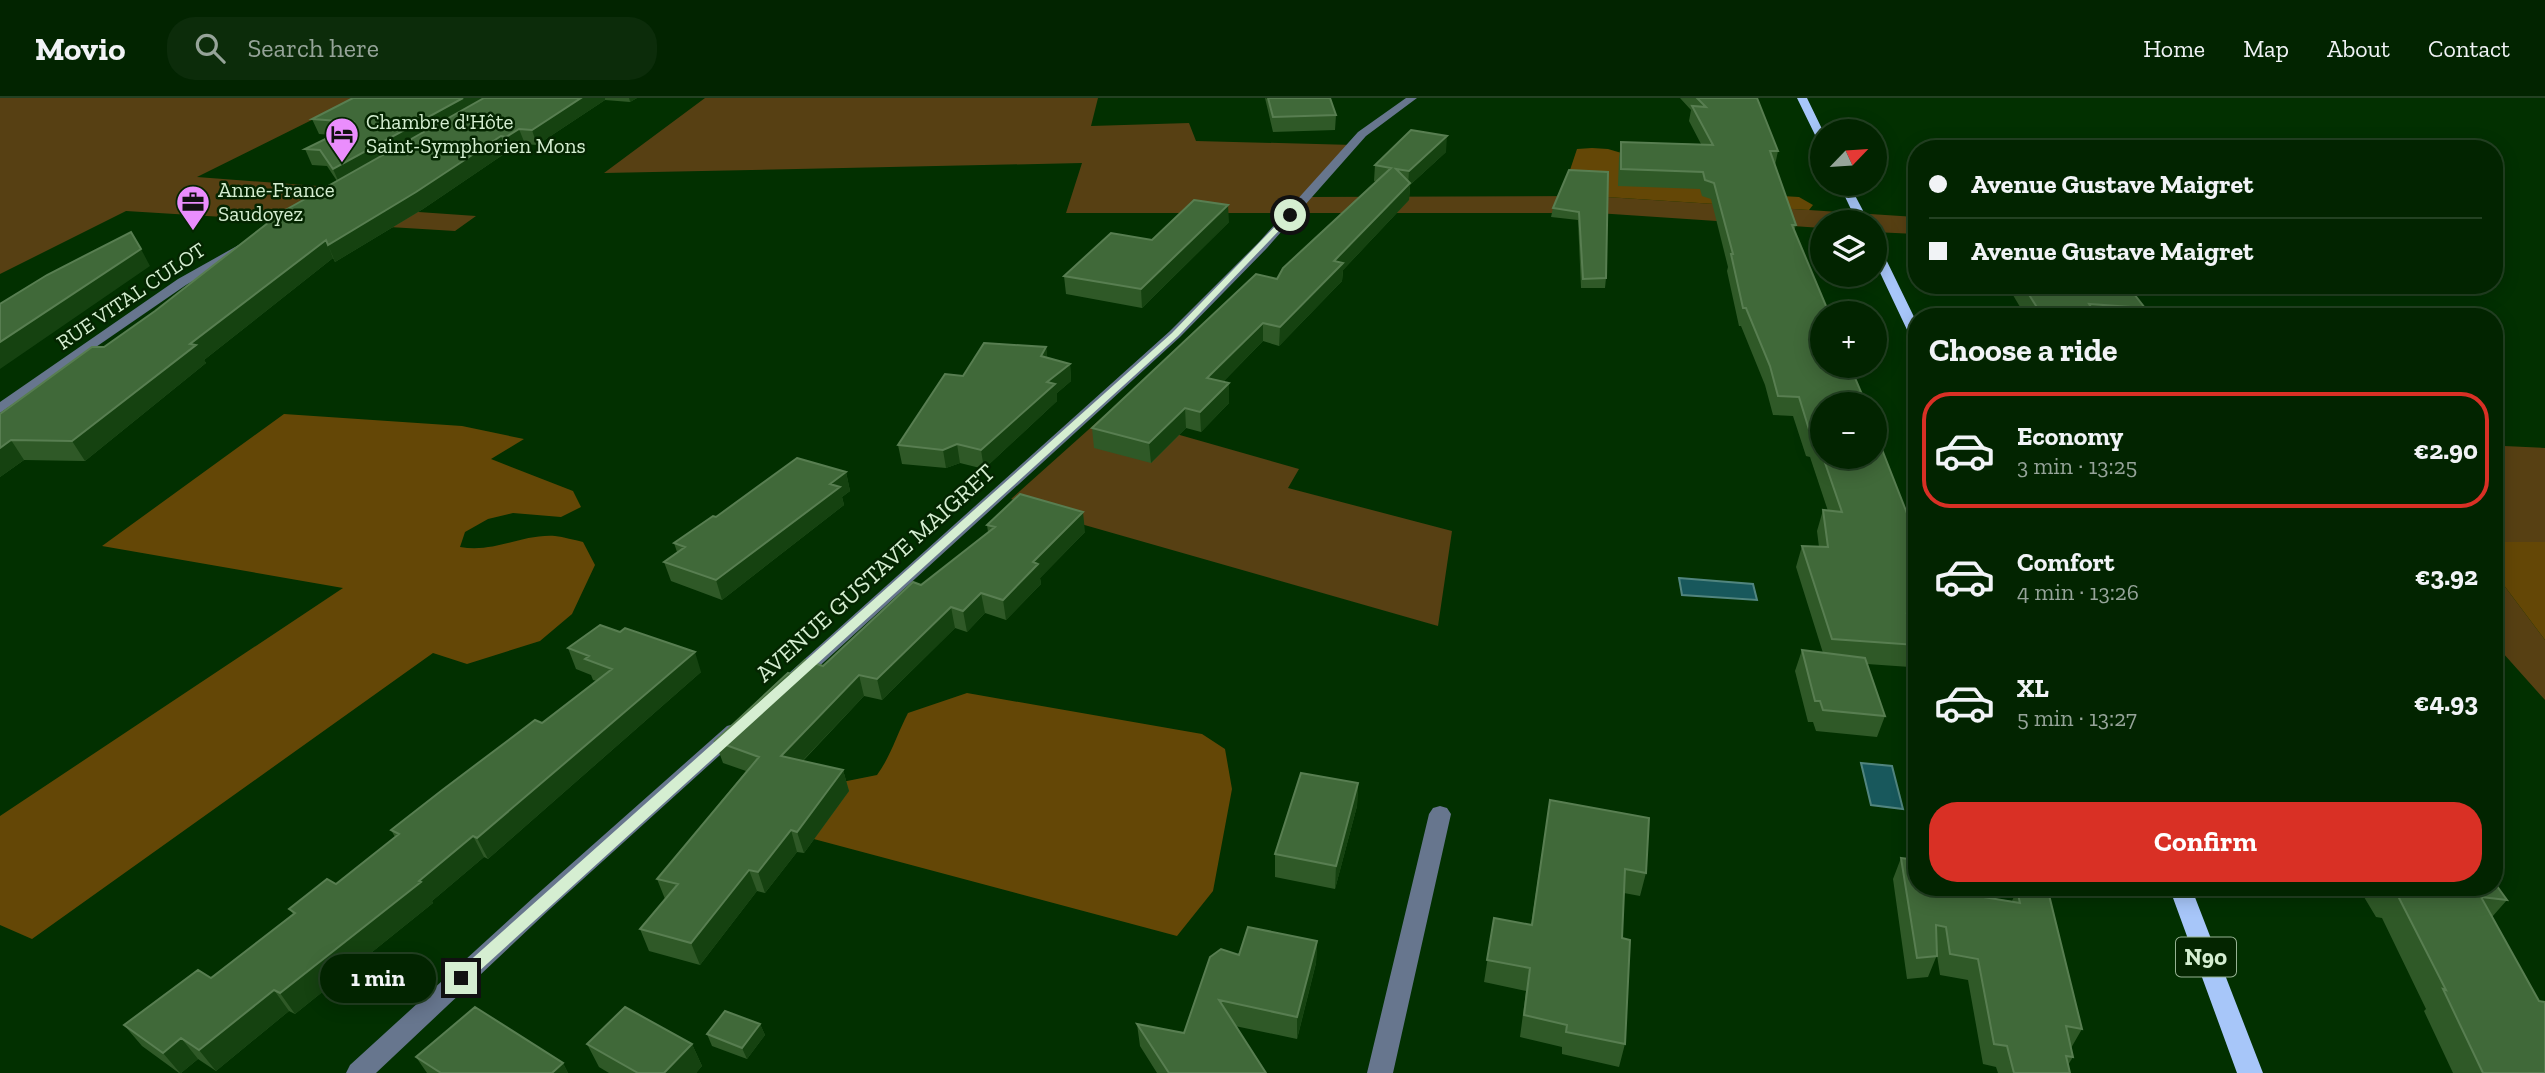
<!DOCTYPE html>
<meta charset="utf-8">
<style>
body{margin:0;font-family:"Zilla Slab",serif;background:#0c2c0a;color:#f1f3f6;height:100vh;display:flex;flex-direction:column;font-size:26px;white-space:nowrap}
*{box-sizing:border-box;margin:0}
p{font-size:23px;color:#96a499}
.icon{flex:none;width:38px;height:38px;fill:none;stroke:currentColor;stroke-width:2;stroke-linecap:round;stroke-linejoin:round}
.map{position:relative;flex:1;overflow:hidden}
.details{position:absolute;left:1908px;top:210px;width:595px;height:588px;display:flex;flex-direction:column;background:#022400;border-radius:28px;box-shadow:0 4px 18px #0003,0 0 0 2px #234122}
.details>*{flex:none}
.hud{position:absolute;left:1908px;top:42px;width:595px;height:154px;border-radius:28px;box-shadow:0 4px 18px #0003,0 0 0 2px #234122;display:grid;align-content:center;height:154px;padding:0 21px;background:#022400}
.needle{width:46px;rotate:65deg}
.fabs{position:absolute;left:1810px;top:21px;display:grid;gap:14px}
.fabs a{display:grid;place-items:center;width:77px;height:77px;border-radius:50%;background:#022400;box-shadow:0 4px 18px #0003,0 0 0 2px #234122;font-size:35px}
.end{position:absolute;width:32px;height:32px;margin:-16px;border:9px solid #d5eed1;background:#111;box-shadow:0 0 0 4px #111}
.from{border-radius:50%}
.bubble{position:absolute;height:49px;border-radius:24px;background:#022400;box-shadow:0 4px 18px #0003,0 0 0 2px #234122;font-size:23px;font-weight:700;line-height:49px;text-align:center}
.hud b{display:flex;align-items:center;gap:24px;height:66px;font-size:26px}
.hud b+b{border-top:2px solid #234122}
.hud i{width:18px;height:18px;background:#f1f3f6}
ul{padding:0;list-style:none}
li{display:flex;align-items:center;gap:21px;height:116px;margin:0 14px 10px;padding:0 7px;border:4px solid transparent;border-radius:28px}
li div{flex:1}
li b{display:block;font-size:26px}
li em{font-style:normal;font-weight:700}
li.selected{border-color:#d93025}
li>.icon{width:63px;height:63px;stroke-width:1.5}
h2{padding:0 21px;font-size:32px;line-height:84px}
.cta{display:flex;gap:14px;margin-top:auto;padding:14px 21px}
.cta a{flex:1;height:80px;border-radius:28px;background:#d93025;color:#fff;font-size:28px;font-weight:700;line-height:80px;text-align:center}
header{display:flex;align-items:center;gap:42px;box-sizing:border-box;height:98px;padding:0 35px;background:#022400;border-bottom:2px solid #234122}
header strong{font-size:33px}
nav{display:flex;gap:38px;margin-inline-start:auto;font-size:24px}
.search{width:490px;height:63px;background:#0c2c0a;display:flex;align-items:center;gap:18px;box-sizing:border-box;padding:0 24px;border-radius:28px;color:#96a499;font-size:26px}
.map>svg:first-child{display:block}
.green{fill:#574013}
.forest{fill:#644706}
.water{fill:#18585c;stroke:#51857f;stroke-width:2}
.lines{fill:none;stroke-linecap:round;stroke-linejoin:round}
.minor{fill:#67768e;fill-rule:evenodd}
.major{fill:#a7c6f9;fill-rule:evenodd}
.wall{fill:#2f5927}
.shaded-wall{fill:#154210}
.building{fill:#406939;stroke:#587e51;stroke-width:2}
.route{fill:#d5eed1}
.labels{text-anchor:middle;stroke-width:5;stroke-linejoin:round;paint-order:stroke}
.far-poi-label{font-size:21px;fill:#d5eed1;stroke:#042500;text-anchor:start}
.far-street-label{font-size:21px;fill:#d5eed1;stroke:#042500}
.shield{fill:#042500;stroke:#96b292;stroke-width:2}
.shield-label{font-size:23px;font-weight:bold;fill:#d5eed1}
.street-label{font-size:24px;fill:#d5eed1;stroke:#042500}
</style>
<header>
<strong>Movio</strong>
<div class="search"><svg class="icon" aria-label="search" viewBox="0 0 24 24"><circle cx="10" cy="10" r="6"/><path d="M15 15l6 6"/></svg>Search here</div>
<nav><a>Home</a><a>Map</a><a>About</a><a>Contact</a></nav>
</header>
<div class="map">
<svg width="2545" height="975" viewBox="0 0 2545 975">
<rect width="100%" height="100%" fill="#023000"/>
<!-- green -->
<path class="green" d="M 0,0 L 356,0 L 197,79 L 345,90 L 318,107 L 476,118 L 455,133 L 126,113 L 0,176 Z
M 705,0 L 1098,0 L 1091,28 L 1189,25 L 1196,43 L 1354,47 L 1307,99 L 1591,98 L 1916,119 L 1916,136 L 1874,134 L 1874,124 L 1822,124 L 1822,130 L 1597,115 L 1066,115 L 1082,65 L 604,75 Z
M 1106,316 L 1299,371 L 1288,390 L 1452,433 L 1438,528 L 1074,424 L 1011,401 Z
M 2494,338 L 2504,348 L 2545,350 L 2545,444 L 2498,444 L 2494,450 Z
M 2494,474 L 2545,542 L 2545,602 L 2494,545 Z"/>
<!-- forest -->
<path class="forest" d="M 1592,50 L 1608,51 L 1763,97 L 1799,99 L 1813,107 L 1809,112 L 1591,98 L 1570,72 L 1577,51 Z
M 284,316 L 462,328 L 524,341 L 491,361 L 573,393 L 581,409 L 561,419 L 513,415 L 488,421 L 465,434 L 460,449 C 496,455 521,436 555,438 C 564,439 574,442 583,444 L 595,467 L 572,516 L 540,543 L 467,566 L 433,555 L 32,841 L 0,827 L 0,718 L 343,490 L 102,448 Z
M 2497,444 L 2545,444 L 2545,542 L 2494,474 L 2494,450 Z
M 967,595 L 1202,636 L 1225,651 L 1232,691 L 1213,793 L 1177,838 L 810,740 L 842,684 L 877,677 C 891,658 897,636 908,615 Z"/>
<!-- water -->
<path class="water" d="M 1679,480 L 1753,486 L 1757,502 L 1682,497 Z
M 1861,665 L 1892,668 L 1903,711 L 1871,707 Z"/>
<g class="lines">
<!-- minor -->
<path class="minor" d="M 1406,0 L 1417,0 L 1366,38 L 1267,150 L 1180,239 L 802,584 L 788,584 L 786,580 L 788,576 L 1170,233 L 1259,144 L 1358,34 Z
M 244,144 L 250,148 L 248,151 L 186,187 L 0,315 L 0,304 L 178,181 Z
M 734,626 L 741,628 L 744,633 L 741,638 L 550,811 L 376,975 L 346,975 L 350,967 L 534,799 L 727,628 Z
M 1440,708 L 1447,710 L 1451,716 L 1393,975 L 1367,975 L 1429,716 L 1433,710 Z"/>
<!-- major -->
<path class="major" d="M 1797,0 L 1807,0 L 1823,33 L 1822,44 L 1817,41 Z
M 1839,86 L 1849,86 L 1869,124 L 1857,124 Z
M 1874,145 L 1880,149 L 1916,223 L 1916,240 L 1909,236 L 1874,162 Z
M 2169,789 L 2191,789 L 2263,975 L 2237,975 Z"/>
</g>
<!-- wall -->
<path class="wall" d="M 353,0 L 637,0 L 630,4 L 605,2 L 537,47 L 525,46 L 512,54 L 507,54 L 423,111 L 335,164 L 333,160 L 204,262 L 206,265 L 85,363 L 24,362 L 0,379 L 0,316 L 104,249 L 337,83 L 327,68 L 312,67 L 305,51 L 332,37 L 319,36 L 312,21 Z
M 1265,0 L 1336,17 L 1335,32 L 1273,34 Z
M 1680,0 L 1757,0 L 1778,53 L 1775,67 L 1796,127 L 1794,133 L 1861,294 L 1859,303 L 1822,306 L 1822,359 L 1874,359 L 1910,423 L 1916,423 L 1916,539 L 1915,539 L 1916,542 L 1916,552 L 1910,569 L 1867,566 L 1885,618 L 1877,639 L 1816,633 L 1813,624 L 1808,624 L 1795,573 L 1802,552 L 1823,555 L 1796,469 L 1802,448 L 1819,449 L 1817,433 L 1823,412 L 1828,413 L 1810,359 L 1806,358 L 1793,318 L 1773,317 L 1765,287 L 1741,228 L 1739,228 L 1727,173 L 1728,169 L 1711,101 L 1702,98 L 1700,91 L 1618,88 L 1619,60 L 1621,44 L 1701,46 L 1689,23 L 1691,12 Z
M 1446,54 L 1410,87 L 1409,102 L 1343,172 L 1342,183 L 1279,248 L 1263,243 L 1223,284 L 1229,305 L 1201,334 L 1186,330 L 1151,365 L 1094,350 L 1092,330 L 1277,181 L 1376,84 L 1374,83 L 1375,67 Z
M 1608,74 L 1606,180 L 1605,190 L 1581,190 L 1578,122 L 1551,119 L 1553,110 Z
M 1229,124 L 1142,210 L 1066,196 L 1064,178 L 1152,142 Z
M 2007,187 L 2127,187 L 2145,210 L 2141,219 L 2026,219 Z
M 1046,249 L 1047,260 L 1070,266 L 1071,283 L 1057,295 L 1057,303 L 984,371 L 960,365 L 946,370 L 902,366 L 898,347 L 963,278 Z
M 846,374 L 850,393 L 842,399 L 844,407 L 722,502 L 671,483 L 664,464 L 677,454 L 674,445 L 716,419 Z
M 987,427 L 1085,434 L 1040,480 L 1041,486 L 1006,522 L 985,515 L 967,534 L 955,530 L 882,602 L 864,598 L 803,663 L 843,672 L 849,693 L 804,755 L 797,754 L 765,795 L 757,793 L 700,867 L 649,853 L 640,831 L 665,801 L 657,781 L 746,673 L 723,665 L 715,643 L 791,576 L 823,568 L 921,487 L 988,434 Z
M 568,550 L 701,574 L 488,761 L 484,759 L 432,803 L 433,805 L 295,916 L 289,913 L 216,973 L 198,961 L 181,975 L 179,975 L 142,948 L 124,927 L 211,880 L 293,816 L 289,811 L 336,786 L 395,739 L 391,732 L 542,625 L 597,583 L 593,582 L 591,577 L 576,571 Z
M 1916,639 L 1916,683 L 1909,658 Z
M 1358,685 L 1357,708 L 1335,791 L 1275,779 L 1275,756 Z
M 1550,702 L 1646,775 L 1640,798 L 1624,795 L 1622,840 L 1625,946 L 1619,969 L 1562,956 L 1562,949 L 1520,939 L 1526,893 L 1484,884 L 1494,820 L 1531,827 Z
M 1901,760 L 1934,791 L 2012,803 L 2017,792 L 2082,931 L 2071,950 L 2073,959 L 2068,967 L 2070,975 L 1998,975 L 1996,969 L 1983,966 L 1968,882 L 1940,877 L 1937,857 L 1928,879 L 1907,881 L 1893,781 Z
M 2358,789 L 2494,789 L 2507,802 L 2492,819 L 2545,975 L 2453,975 L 2424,913 L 2426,911 L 2382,820 L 2376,819 Z
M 1317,843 L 1316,865 L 1297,941 L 1235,928 L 1266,975 L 1157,975 L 1140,948 L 1137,926 L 1184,935 L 1239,857 Z
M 760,926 L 765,937 L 747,961 L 712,948 L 707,936 Z
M 587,946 L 692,946 L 702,968 L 696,975 L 609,975 L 599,969 Z
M 416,959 L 563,965 L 568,975 L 427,975 Z"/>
<!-- shaded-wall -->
<path class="shaded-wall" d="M 463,0 L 495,0 L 340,87 L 333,71 Z
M 581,0 L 605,0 L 605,2 L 537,47 L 532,32 Z
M 629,0 L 637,0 L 630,4 Z
M 519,31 L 525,46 L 512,54 L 506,39 Z
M 501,38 L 507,54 L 423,111 L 335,164 L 328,147 Z
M 1447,38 L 1446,54 L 1410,87 L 1409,102 L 1343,172 L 1342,183 L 1279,248 L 1280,229 L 1334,163 L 1408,88 L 1409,73 Z
M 1228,107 L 1229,124 L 1142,210 L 1141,191 Z
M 326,142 L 333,160 L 204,262 L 206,265 L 85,363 L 72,343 L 190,246 Z
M 141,151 L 150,168 L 0,271 L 0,244 Z
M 1263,225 L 1263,243 L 1208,299 L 1207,280 Z
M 1046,249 L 1048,266 L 1041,258 Z
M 1070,266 L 1071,283 L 1057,295 L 1057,303 L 984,371 L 981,352 L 1047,284 Z
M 1229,285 L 1229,305 L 1201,334 L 1200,314 Z
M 1185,310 L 1186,330 L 1151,365 L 1149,345 Z
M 11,342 L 24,362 L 0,379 L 0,350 Z
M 957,346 L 960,365 L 946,370 L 943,352 Z
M 846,374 L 850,393 L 842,399 L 844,407 L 722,502 L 716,482 L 830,386 Z
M 1083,414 L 1085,434 L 1040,480 L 1041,486 L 1006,522 L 1003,502 L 1033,464 Z
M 981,495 L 985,515 L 967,534 L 963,513 Z
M 951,509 L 955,530 L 882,602 L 877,581 Z
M 695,554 L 701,574 L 488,761 L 477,740 Z
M 859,577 L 864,598 L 787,679 L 781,658 Z
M 843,672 L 849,693 L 804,755 L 797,734 Z
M 1358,685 L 1357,708 L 1335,791 L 1336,768 Z
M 791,732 L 797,754 L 765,795 L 758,774 Z
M 473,738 L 484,759 L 432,803 L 433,805 L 295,916 L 280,895 Z
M 749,772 L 757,793 L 700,867 L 691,845 Z
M 1317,843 L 1316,865 L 1297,941 L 1297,919 Z
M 274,892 L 289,913 L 216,973 L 199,952 Z
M 760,926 L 765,937 L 747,961 L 742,950 Z
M 181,940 L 198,961 L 181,975 L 180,975 L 163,955 Z
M 692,946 L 702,968 L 696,975 L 664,975 Z
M 563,965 L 568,975 L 552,975 Z"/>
<!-- building -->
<path class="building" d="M 353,0 L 463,0 L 333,71 L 320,52 L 305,51 L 348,30 L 342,29 L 352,24 L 312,21 Z
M 484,0 L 581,0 L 532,32 L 519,31 L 506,39 L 501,38 L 416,94 L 328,147 L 326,142 L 190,246 L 196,247 L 72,343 L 11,342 L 0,350 L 0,316 L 92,249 L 104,249 L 155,213 L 282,114 Z
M 1268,0 L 1330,0 L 1336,17 L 1273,19 Z
M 1697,0 L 1757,0 L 1778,53 L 1770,53 L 1796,127 L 1792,127 L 1829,215 L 1822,215 L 1822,268 L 1850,268 L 1861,294 L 1854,294 L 1861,306 L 1822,306 L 1822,356 L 1816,339 L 1811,338 L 1799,299 L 1778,298 L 1770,268 L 1746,210 L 1743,210 L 1731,156 L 1733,156 L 1714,85 L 1705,82 L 1703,74 L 1621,71 L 1621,44 L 1713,47 L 1692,8 L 1706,9 Z
M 1411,32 L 1447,38 L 1409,73 L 1396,71 L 1410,85 L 1334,163 L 1343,165 L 1280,229 L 1263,225 L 1207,280 L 1229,285 L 1200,314 L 1185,310 L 1149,345 L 1092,330 L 1256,176 L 1277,181 L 1283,170 L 1391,70 L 1375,67 Z
M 1569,72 L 1608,74 L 1606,180 L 1583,181 L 1579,114 L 1553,110 Z
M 1194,102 L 1228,107 L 1141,191 L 1064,178 L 1111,135 L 1152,142 Z
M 131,134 L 141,151 L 0,244 L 0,206 L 47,177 Z
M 2023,187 L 2127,187 L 2145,210 L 2089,206 L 2097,219 L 2043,219 Z
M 984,245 L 1046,249 L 1041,258 L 1070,266 L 1047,284 L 1055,286 L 981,352 L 957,346 L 943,352 L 898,347 L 945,276 L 963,278 Z
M 1874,331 L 1910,423 L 1916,423 L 1916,454 L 1909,453 L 1916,470 L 1916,517 L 1907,516 L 1916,542 L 1916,547 L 1832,541 L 1802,448 L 1828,449 L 1823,412 L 1842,414 L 1823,359 L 1874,359 Z
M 797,360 L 846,374 L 830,386 L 840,389 L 716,482 L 664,464 L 685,449 L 674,445 L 713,418 L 716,419 Z
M 1020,396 L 1083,414 L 1033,464 L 1038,466 L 1003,502 L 981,495 L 963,513 L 951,509 L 877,581 L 859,577 L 781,658 L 843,672 L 797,734 L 791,732 L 758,774 L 749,772 L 691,845 L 640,831 L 678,786 L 657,781 L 759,659 L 715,643 L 788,575 L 791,576 L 805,562 L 823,568 L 913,484 L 921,487 L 995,429 L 987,427 Z
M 600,527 L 620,534 L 625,530 L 695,554 L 477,740 L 473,738 L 419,783 L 421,784 L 280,895 L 274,892 L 199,952 L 181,940 L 163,955 L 124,927 L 198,872 L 211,880 L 295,815 L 289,811 L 327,781 L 336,786 L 399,736 L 391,732 L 441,693 L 535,622 L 542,625 L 612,571 L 585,561 L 589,558 L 568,550 Z
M 1802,552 L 1865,560 L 1885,618 L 1823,612 L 1820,603 L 1815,603 Z
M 1301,675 L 1358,685 L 1336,768 L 1275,756 Z
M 1550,702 L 1649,720 L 1646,775 L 1625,771 L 1622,840 L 1630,842 L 1625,946 L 1566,934 L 1567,927 L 1524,917 L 1530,870 L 1487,862 L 1494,820 L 1532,827 Z
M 1901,760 L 1916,762 L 1916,789 L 1934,789 L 1934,791 L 2020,805 L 2017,792 L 2049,797 L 2082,931 L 2066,928 L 2073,959 L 2066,958 L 2070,975 L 2014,975 L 2007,948 L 1994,946 L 1978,861 L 1950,856 L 1946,829 L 1936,827 L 1937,858 L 1917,860 Z
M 2494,784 L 2507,802 L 2481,799 L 2539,903 L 2545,904 L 2545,975 L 2483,975 L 2443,891 L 2446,892 L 2398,798 L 2392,797 L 2388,789 L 2494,789 Z
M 1248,829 L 1317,843 L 1297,919 L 1219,902 L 1266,975 L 1169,975 L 1137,926 L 1184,935 L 1210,859 L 1221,851 L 1239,857 Z
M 475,909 L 563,965 L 552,975 L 441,975 L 416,959 Z
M 625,909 L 692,946 L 664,975 L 638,975 L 587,946 Z
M 725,913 L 760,926 L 742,950 L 707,936 Z"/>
<!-- route -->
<path class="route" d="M 1287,116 L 1294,117 L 1178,238 L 466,885 L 455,885 L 453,880 L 455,876 L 1172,235 Z"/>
<!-- icons -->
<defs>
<g id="hotel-pin" transform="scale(1.75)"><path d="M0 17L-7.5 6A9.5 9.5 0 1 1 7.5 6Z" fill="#ea8dfd" stroke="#042500"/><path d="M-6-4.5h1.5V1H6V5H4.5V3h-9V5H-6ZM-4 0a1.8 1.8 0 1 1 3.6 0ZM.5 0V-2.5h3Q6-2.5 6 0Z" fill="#111"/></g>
<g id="office-pin" transform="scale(1.75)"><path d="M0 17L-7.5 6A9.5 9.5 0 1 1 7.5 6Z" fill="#ea8dfd" stroke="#042500"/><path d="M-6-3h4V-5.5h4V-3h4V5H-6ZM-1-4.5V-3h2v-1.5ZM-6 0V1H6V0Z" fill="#111"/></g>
</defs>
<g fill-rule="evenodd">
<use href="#hotel-pin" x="342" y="36"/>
<use href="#office-pin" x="193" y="104"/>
</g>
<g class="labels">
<!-- far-poi labels -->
<g class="far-poi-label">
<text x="366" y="31">Chambre d'Hôte<tspan x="366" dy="24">Saint-Symphorien Mons</tspan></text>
<text x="218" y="99">Anne-France<tspan x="218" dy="24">Saudoyez</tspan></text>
</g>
<!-- far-street labels -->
<g class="far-street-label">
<text transform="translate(131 198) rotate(-34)" y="7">RUE VITAL CULOT</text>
</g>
<!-- shield labels -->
<rect class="shield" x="2176" y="839.5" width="60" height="39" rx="5"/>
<g class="shield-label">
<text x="2206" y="867">N90</text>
</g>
<!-- street labels -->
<g class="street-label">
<text transform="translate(875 475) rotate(-42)" y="8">AVENUE GUSTAVE MAIGRET</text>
</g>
</g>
</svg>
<div class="fabs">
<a><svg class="needle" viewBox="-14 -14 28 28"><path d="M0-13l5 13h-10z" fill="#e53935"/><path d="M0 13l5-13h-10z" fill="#96a499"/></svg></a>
<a><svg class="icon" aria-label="layers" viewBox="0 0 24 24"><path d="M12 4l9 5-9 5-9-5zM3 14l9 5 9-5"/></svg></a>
<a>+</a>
<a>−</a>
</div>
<i class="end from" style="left:1290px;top:117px"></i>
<i class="end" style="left:461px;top:880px"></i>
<div class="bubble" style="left:320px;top:856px;width:116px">1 min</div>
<div class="hud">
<b><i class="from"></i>Avenue Gustave Maigret</b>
<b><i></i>Avenue Gustave Maigret</b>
</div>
<section class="details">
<h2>Choose a ride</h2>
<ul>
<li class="selected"><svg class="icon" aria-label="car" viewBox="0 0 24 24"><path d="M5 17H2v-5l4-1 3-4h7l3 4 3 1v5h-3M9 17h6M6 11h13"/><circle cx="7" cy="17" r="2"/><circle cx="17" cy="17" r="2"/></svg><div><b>Economy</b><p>3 min · 13:25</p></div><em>€2.90</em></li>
<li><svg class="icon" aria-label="car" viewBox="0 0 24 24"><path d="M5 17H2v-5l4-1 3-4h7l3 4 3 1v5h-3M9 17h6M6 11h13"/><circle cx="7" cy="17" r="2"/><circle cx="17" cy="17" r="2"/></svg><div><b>Comfort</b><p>4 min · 13:26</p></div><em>€3.92</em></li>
<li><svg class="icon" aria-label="car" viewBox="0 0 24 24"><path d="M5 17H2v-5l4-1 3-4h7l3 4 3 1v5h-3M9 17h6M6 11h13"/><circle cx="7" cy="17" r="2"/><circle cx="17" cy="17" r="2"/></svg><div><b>XL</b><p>5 min · 13:27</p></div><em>€4.93</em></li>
</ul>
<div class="cta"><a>Confirm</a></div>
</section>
</div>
